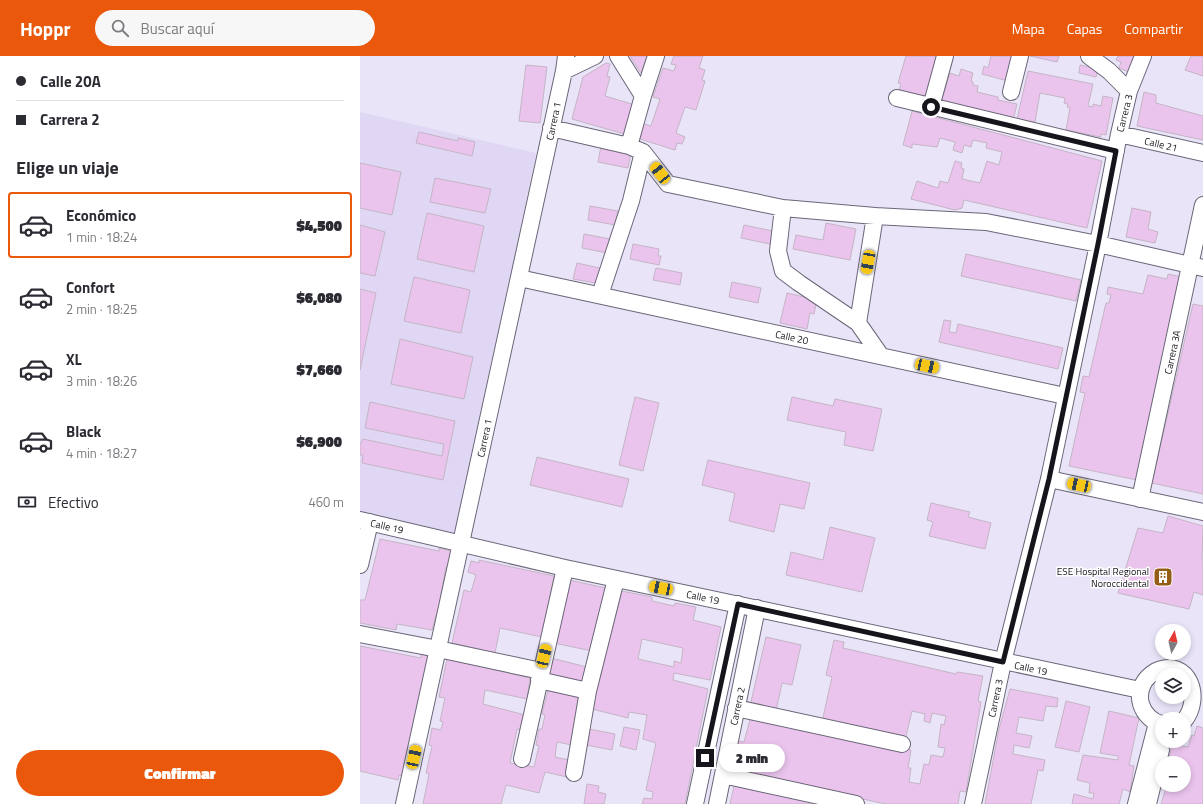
<!DOCTYPE html>
<html lang="es">
<meta charset="utf-8">
<style>
body{margin:0;font-family:"Titillium Web",sans-serif;background:#f7f7f7;color:#2b2b33;height:100vh;display:flex;flex-direction:column;font-size:15px;white-space:nowrap}
*{box-sizing:border-box;margin:0}
p{font-size:13px;color:#7c7c81}
.icon{flex:none;width:22px;height:22px;fill:none;stroke:currentColor;stroke-width:2;stroke-linecap:round;stroke-linejoin:round}
.map{position:relative;flex:1;overflow:hidden}
.drawer{display:flex;flex-direction:column;background:#fff;width:360px}
.drawer>*{flex:none}
.banner{display:grid;align-content:center;height:88px;padding:0 16px;background:#fff}
.needle{width:26px;rotate:8deg}
.tools{position:absolute;left:795px;top:568px;display:grid;gap:8px}
.tools a{display:grid;place-items:center;width:36px;height:36px;border-radius:50%;background:#fff;box-shadow:0 2px 6px #0003;font-size:20px}
.end{position:absolute;width:18px;height:18px;margin:-9px;border:5px solid #17151c;background:#fff;box-shadow:0 0 0 2px #fff}
.from{border-radius:50%}
.bubble{position:absolute;height:28px;border-radius:14px;background:#fff;box-shadow:0 2px 6px #0003;font-size:13px;font-weight:800;line-height:28px;text-align:center}
.car{position:absolute;width:12px;height:24px;margin:-12px -6px;border-radius:5px;box-shadow:0 0 3px 1px #0007;background:linear-gradient(#f5c518 24%,#345 0 40%,#f5c518 0 76%,#345 0 86%,#f5c518 0)}
.banner b{display:flex;align-items:center;gap:14px;height:38px;font-size:15px}
.banner b+b{border-top:1px solid #e1e1e2}
.banner i{width:10px;height:10px;background:#2b2b33}
ul{padding:0;list-style:none}
li{display:flex;align-items:center;gap:12px;height:66px;margin:0 8px 6px;padding:0 8px;border:2px solid transparent;border-radius:4px}
li div{flex:1}
li b{display:block;font-size:15px}
li em{font-style:normal;font-weight:800}
li.selected{border-color:#ea580c}
li>.icon{width:36px;height:36px;stroke-width:1.5}
h2{padding:0 16px;font-size:18px;line-height:48px}
.pay{display:flex;align-items:center;gap:10px;height:44px;padding:0 16px;font-size:15px}
.pay p{margin-inline-start:auto}
.action{display:flex;gap:8px;margin-top:auto;padding:8px 16px}
.action a{flex:1;height:46px;border-radius:24px;background:#ea580c;color:#fff;font-size:16px;font-weight:800;line-height:46px;text-align:center}
header{display:flex;align-items:center;gap:24px;box-sizing:border-box;height:56px;padding:0 20px;background:#ea580c;color:#fff}
header strong{font-size:19px}
nav{display:flex;gap:22px;margin-inline-start:auto;font-size:14px}
.search{width:280px;height:36px;background:#f7f7f7;display:flex;align-items:center;gap:10px;box-sizing:border-box;padding:0 14px;border-radius:22px;color:#7c7c81;font-size:15px}
main{display:flex;flex:1;min-height:0}
.map>svg:first-child{display:block}
.built{fill:#dfd7f3}
.building{fill:#ebc4ee;stroke:#c4b5c5;fill-rule:evenodd}
.lines{fill:none;stroke-linecap:round;stroke-linejoin:round}
.minor-casing{stroke:#6b6678;stroke-width:18}
.minor{stroke:#fff;stroke-width:16}
.route{stroke:#17151c;stroke-width:5}
.labels{text-anchor:middle;stroke-width:3;stroke-linejoin:round;paint-order:stroke}
.street-label{font-size:10px;fill:#17151c;stroke:#fff}
.poi-label{font-size:10px;fill:#17151c;stroke:#fff;text-anchor:end}
</style>
<header>
<strong>Hoppr</strong>
<div class="search"><svg class="icon" aria-label="search" viewBox="0 0 24 24"><circle cx="10" cy="10" r="6"/><path d="M15 15l6 6"/></svg>Buscar aquí</div>
<nav><a>Mapa</a><a>Capas</a><a>Compartir</a></nav>
</header>
<main>
<section class="drawer">
<div class="banner">
<b><i class="from"></i>Calle 20A</b>
<b><i></i>Carrera 2</b>
</div>
<h2>Elige un viaje</h2>
<ul>
<li class="selected"><svg class="icon" aria-label="car" viewBox="0 0 24 24"><path d="M5 17H2v-5l4-1 3-4h7l3 4 3 1v5h-3M9 17h6M6 11h13"/><circle cx="7" cy="17" r="2"/><circle cx="17" cy="17" r="2"/></svg><div><b>Económico</b><p>1 min · 18:24</p></div><em>$4,500</em></li>
<li><svg class="icon" aria-label="car" viewBox="0 0 24 24"><path d="M5 17H2v-5l4-1 3-4h7l3 4 3 1v5h-3M9 17h6M6 11h13"/><circle cx="7" cy="17" r="2"/><circle cx="17" cy="17" r="2"/></svg><div><b>Confort</b><p>2 min · 18:25</p></div><em>$6,080</em></li>
<li><svg class="icon" aria-label="car" viewBox="0 0 24 24"><path d="M5 17H2v-5l4-1 3-4h7l3 4 3 1v5h-3M9 17h6M6 11h13"/><circle cx="7" cy="17" r="2"/><circle cx="17" cy="17" r="2"/></svg><div><b>XL</b><p>3 min · 18:26</p></div><em>$7,660</em></li>
<li><svg class="icon" aria-label="car" viewBox="0 0 24 24"><path d="M5 17H2v-5l4-1 3-4h7l3 4 3 1v5h-3M9 17h6M6 11h13"/><circle cx="7" cy="17" r="2"/><circle cx="17" cy="17" r="2"/></svg><div><b>Black</b><p>4 min · 18:27</p></div><em>$6,900</em></li>
</ul>
<div class="pay"><svg class="icon" aria-label="cash" viewBox="0 0 24 24"><path d="M3 7h18v10H3z"/><circle cx="12" cy="12" r="2"/></svg>Efectivo<p>460 m</p></div>
<div class="action"><a>Confirmar</a></div>
</section>
<div class="map">
<svg width="843" height="748" viewBox="0 0 843 748">
<rect width="100%" height="100%" fill="#eae4f9"/>
<!-- built -->
<path class="built" d="M 0,56 L 176,97 L 96,486 L 0,465 Z"/>
<!-- building -->
<path class="building" d="M 270,0 L 287,0 L 281,17 Z
M 314,0 L 343,0 L 339,12 L 345,14 L 342,24 L 345,25 L 336,54 L 325,51 L 316,77 L 325,81 L 322,88 L 317,87 L 315,94 L 280,83 L 284,68 L 291,70 L 300,43 L 293,41 L 303,12 L 314,15 L 316,9 L 311,8 Z
M 546,0 L 579,0 L 567,42 L 539,34 L 541,28 L 538,27 Z
M 631,0 L 654,0 L 648,25 L 622,18 L 624,10 L 628,12 Z
M 670,0 L 699,0 L 697,6 Z
M 758,0 L 777,0 L 769,16 L 759,12 L 761,6 L 756,4 Z
M 831,0 L 843,0 L 843,20 L 825,14 Z
M 246,7 L 250,8 L 247,20 L 250,21 L 245,40 L 275,49 L 268,79 L 212,63 L 223,21 Z
M 166,9 L 187,11 L 180,67 L 159,65 Z
M 720,9 L 738,13 L 736,21 L 719,17 Z
M 601,13 L 613,17 L 611,25 L 613,26 L 613,29 L 618,30 L 617,36 L 638,41 L 638,44 L 657,48 L 654,61 L 626,58 L 581,45 L 590,17 L 599,20 Z
M 668,15 L 733,28 L 728,50 L 733,51 L 733,48 L 741,50 L 743,40 L 753,42 L 746,79 L 741,78 L 741,81 L 706,74 L 710,52 L 707,51 L 708,48 L 704,47 L 705,42 L 680,37 L 675,66 L 657,63 Z
M 784,36 L 796,39 L 796,47 L 843,60 L 843,84 L 777,70 Z
M 552,55 L 742,105 L 727,172 L 604,144 L 602,152 L 595,154 L 551,143 L 557,125 L 578,132 L 580,125 L 588,127 L 595,105 L 602,107 L 601,112 L 604,113 L 602,123 L 620,127 L 627,105 L 639,109 L 642,96 L 626,92 L 627,87 L 613,84 L 611,91 L 604,89 L 602,97 L 593,94 L 595,86 L 580,82 L 577,91 L 552,88 L 552,92 L 543,89 Z
M 59,76 L 98,85 L 98,82 L 115,86 L 112,100 L 56,87 Z
M 241,90 L 271,96 L 268,112 L 238,106 Z
M 0,107 L 41,116 L 32,159 L 0,152 Z
M 75,122 L 131,133 L 125,157 L 70,146 Z
M 230,150 L 258,155 L 255,169 L 228,164 Z
M 772,152 L 791,156 L 788,173 L 798,176 L 795,187 L 766,181 Z
M 67,157 L 124,170 L 114,216 L 57,203 Z
M 466,167 L 496,173 L 490,204 L 433,193 L 436,179 L 463,184 Z
M 0,169 L 25,176 L 15,220 L 0,217 Z
M 384,169 L 413,175 L 410,188 L 381,182 Z
M 224,178 L 250,183 L 247,197 L 222,192 Z
M 273,188 L 299,193 L 298,200 L 301,200 L 299,209 L 270,203 Z
M 606,198 L 721,224 L 716,245 L 601,220 Z
M 217,207 L 244,213 L 241,228 L 213,223 Z
M 296,212 L 322,217 L 320,229 L 293,224 Z
M 808,218 L 822,221 L 777,424 L 709,410 L 725,337 L 720,336 L 723,320 L 729,321 L 746,247 L 749,247 L 751,239 L 747,238 L 748,231 L 783,238 L 788,219 L 807,223 Z
M 54,221 L 110,234 L 101,277 L 44,265 Z
M 372,226 L 401,232 L 398,247 L 369,241 Z
M 0,233 L 16,237 L 0,314 Z
M 427,237 L 457,244 L 454,258 L 450,257 L 447,273 L 420,267 Z
M 833,248 L 843,250 L 843,438 L 792,427 Z
M 584,264 L 591,265 L 589,276 L 596,277 L 598,268 L 703,292 L 698,313 L 579,286 Z
M 40,283 L 113,301 L 104,343 L 31,328 Z
M 275,341 L 299,347 L 283,415 L 259,409 Z
M 432,341 L 473,350 L 475,343 L 522,353 L 513,395 L 484,389 L 486,376 L 427,364 Z
M 10,346 L 95,365 L 83,424 L 2,407 L 3,399 L 0,399 L 0,388 L 3,383 L 82,400 L 84,388 L 5,372 Z
M 177,401 L 269,423 L 262,451 L 170,429 Z
M 348,404 L 450,427 L 444,453 L 420,448 L 414,476 L 369,465 L 375,437 L 342,429 Z
M 571,447 L 610,456 L 608,461 L 631,467 L 625,493 L 569,480 L 573,466 L 567,464 Z
M 808,460 L 843,470 L 842,505 L 843,506 L 843,539 L 834,536 L 829,553 L 758,537 L 778,472 L 803,477 Z
M 470,471 L 515,482 L 502,536 L 426,519 L 431,496 L 463,504 Z
M 20,483 L 79,495 L 79,492 L 98,497 L 95,513 L 86,511 L 80,543 L 83,544 L 81,560 L 76,559 L 72,574 L 37,568 L 36,574 L 0,567 L 0,544 L 5,544 Z
M 119,504 L 194,520 L 182,581 L 140,572 L 135,597 L 92,587 L 104,534 L 111,536 L 116,519 L 108,516 L 111,505 L 119,507 Z
M 209,524 L 246,532 L 232,595 L 194,587 Z
M 262,535 L 292,541 L 292,545 L 314,550 L 315,547 L 336,551 L 333,564 L 361,571 L 350,624 L 314,617 L 313,624 L 348,633 L 325,748 L 282,748 L 284,742 L 292,743 L 293,736 L 286,734 L 296,687 L 283,683 L 287,659 L 269,656 L 268,662 L 232,653 ZM 282,583 L 323,592 L 321,607 L 314,605 L 314,611 L 278,603 Z
M 406,581 L 441,589 L 432,629 L 422,627 L 416,655 L 390,650 Z
M 474,584 L 484,586 L 483,592 L 596,618 L 597,616 L 623,620 L 618,645 L 621,646 L 606,736 L 600,735 L 598,748 L 526,748 L 369,714 L 375,685 L 384,686 L 391,660 L 551,694 L 548,712 L 551,712 L 549,726 L 560,728 L 564,708 L 569,709 L 571,699 L 583,701 L 585,692 L 578,691 L 581,668 L 584,669 L 586,660 L 572,657 L 570,667 L 564,665 L 565,658 L 552,655 L 545,684 L 462,666 L 472,621 L 466,619 Z
M 0,590 L 61,602 L 61,598 L 71,601 L 44,720 L 39,719 L 38,724 L 0,715 Z
M 191,602 L 227,611 L 224,626 L 187,618 Z
M 87,603 L 170,622 L 167,643 L 125,634 L 123,648 L 165,659 L 162,674 L 157,673 L 150,707 L 174,711 L 179,690 L 176,689 L 179,673 L 182,673 L 185,659 L 182,658 L 188,634 L 221,641 L 212,689 L 197,686 L 195,701 L 209,704 L 207,721 L 185,716 L 179,737 L 146,729 L 141,748 L 63,748 L 69,718 L 66,717 L 72,690 L 69,689 L 72,672 L 81,674 L 83,666 L 80,665 L 85,642 L 79,641 Z
M 650,633 L 698,642 L 697,651 L 686,650 L 683,665 L 659,661 L 656,677 L 672,680 L 669,692 L 654,689 L 653,698 L 685,704 L 683,715 L 678,714 L 671,748 L 625,748 L 639,673 Z
M 706,645 L 730,651 L 719,696 L 695,691 Z
M 749,655 L 779,662 L 769,709 L 774,710 L 770,736 L 763,733 L 759,748 L 712,748 L 714,738 L 733,743 L 734,737 L 729,737 L 730,727 L 717,724 L 723,699 L 758,704 L 758,700 L 740,697 Z
M 837,670 L 843,672 L 843,748 L 801,748 L 807,729 L 824,729 L 824,707 L 808,707 L 812,688 L 828,691 L 832,679 L 834,680 Z
M 264,671 L 280,674 L 276,694 L 260,690 Z
M 229,673 L 255,678 L 252,694 L 226,689 Z
M 375,726 L 482,748 L 370,748 Z
M 227,728 L 239,730 L 238,736 L 246,738 L 244,748 L 224,748 Z"/>
<g class="lines">
<!-- minor casing -->
<g class="minor-casing">
<path id="minor" d="M 258,0 L 283,40
M 729,0 L 749,15 L 769,35
M 204,15 L 235,0
M 651,36 L 660,0
M 537,42 L 756,95
M 571,51 L 585,0
M 191,72 L 269,90 L 283,96 L 308,128 L 423,152 L 515,160 L 626,166 L 738,188 L 843,212
M 759,78 L 843,97
M 269,90 L 283,40 L 296,0
M 423,152 L 418,195 L 423,215 L 439,227 L 498,267
M 515,160 L 498,267 L 521,300
M 159,222 L 705,340
M 240,239 L 271,145 L 283,96
M 689,423 L 843,456
M 780,443 L 843,149
M 0,464 L 205,512 L 780,634
M 0,509 L 10,466
M 0,578 L 78,593 L 181,615
M 179,624 L 228,635
M 376,652 L 542,688
M 802,668 C 792,666 784,658 781,648 C 779,641 780,634 783,628 C 786,622 791,618 796,615 C 829,601 843,642 824,665
M 162,703 L 205,512
M 214,717 L 228,635 L 256,523
M 363,719 L 496,748
M 44,748 L 204,15 L 206,0
M 335,748 L 378,548
M 357,748 L 397,552
M 613,748 L 643,606 L 689,423 L 738,188 L 759,78 L 769,35 L 783,0
M 776,748 L 797,667
M 788,748 L 801,694"/>
</g>
<!-- minor -->
<use href="#minor" class="minor"/>
</g>
<g class="lines">
<!-- route -->
<path class="route" d="M 345,702 L 378,548 L 643,606 L 689,423 L 738,188 L 756,95 L 571,51"/>
</g>
<!-- icons -->
<defs>
<g id="building-square" transform="scale(1)"><rect x="-9" y="-9" width="18" height="18" rx="4" fill="#945d15" stroke="#fff"/><path d="M-4-6H4V6H1V3H-1V6H-4ZM-2.5-4.3h1.7v1.8h-1.7ZM.8-4.3h1.7v1.8H.8ZM-2.5-1h1.7V.8h-1.7ZM.8-1h1.7V.8H.8Z" fill="#fff"/></g>
</defs>
<g fill-rule="evenodd">
<use href="#building-square" x="803" y="521"/>
</g>
<g class="labels">
<!-- street labels -->
<g class="street-label">
<text transform="translate(764 57) rotate(-76)" y="4">Carrera 3</text>
<text transform="translate(193 65) rotate(-78)" y="4">Carrera 1</text>
<text transform="translate(801 88) rotate(13)" y="4">Calle 21</text>
<text transform="translate(432 281) rotate(12)" y="4">Calle 20</text>
<text transform="translate(812 296) rotate(-78)" y="4">Carrera 3A</text>
<text transform="translate(124 382) rotate(-78)" y="4">Carrera 1</text>
<text transform="translate(27 470) rotate(13)" y="4">Calle 19</text>
<text transform="translate(343 541) rotate(12)" y="4">Calle 19</text>
<text transform="translate(671 612) rotate(12)" y="4">Calle 19</text>
<text transform="translate(635 642) rotate(-78)" y="4">Carrera 3</text>
<text transform="translate(377 650) rotate(-78)" y="4">Carrera 2</text>
</g>
<!-- poi labels -->
<g class="poi-label">
<text x="789" y="519">ESE Hospital Regional<tspan x="789" dy="12">Noroccidental</tspan></text>
</g>
</g>
</svg>
<div class="tools">
<a><svg class="needle" viewBox="-14 -14 28 28"><path d="M0-13l5 13h-10z" fill="#e53935"/><path d="M0 13l5-13h-10z" fill="#7c7c81"/></svg></a>
<a><svg class="icon" aria-label="layers" viewBox="0 0 24 24"><path d="M12 4l9 5-9 5-9-5zM3 14l9 5 9-5"/></svg></a>
<a>+</a>
<a>−</a>
</div>
<i class="end from" style="left:571px;top:51px"></i>
<i class="end" style="left:345px;top:702px"></i>
<div class="bubble" style="left:359px;top:688px;width:66px">2 min</div>
<i class="car" style="left:300px;top:117px;rotate:322deg"></i>
<i class="car" style="left:508px;top:206px;rotate:190deg"></i>
<i class="car" style="left:567px;top:310px;rotate:102deg"></i>
<i class="car" style="left:719px;top:429px;rotate:282deg"></i>
<i class="car" style="left:301px;top:532px;rotate:281deg"></i>
<i class="car" style="left:184px;top:600px;rotate:13deg"></i>
<i class="car" style="left:54px;top:701px;rotate:12deg"></i>
</div>
</main>
